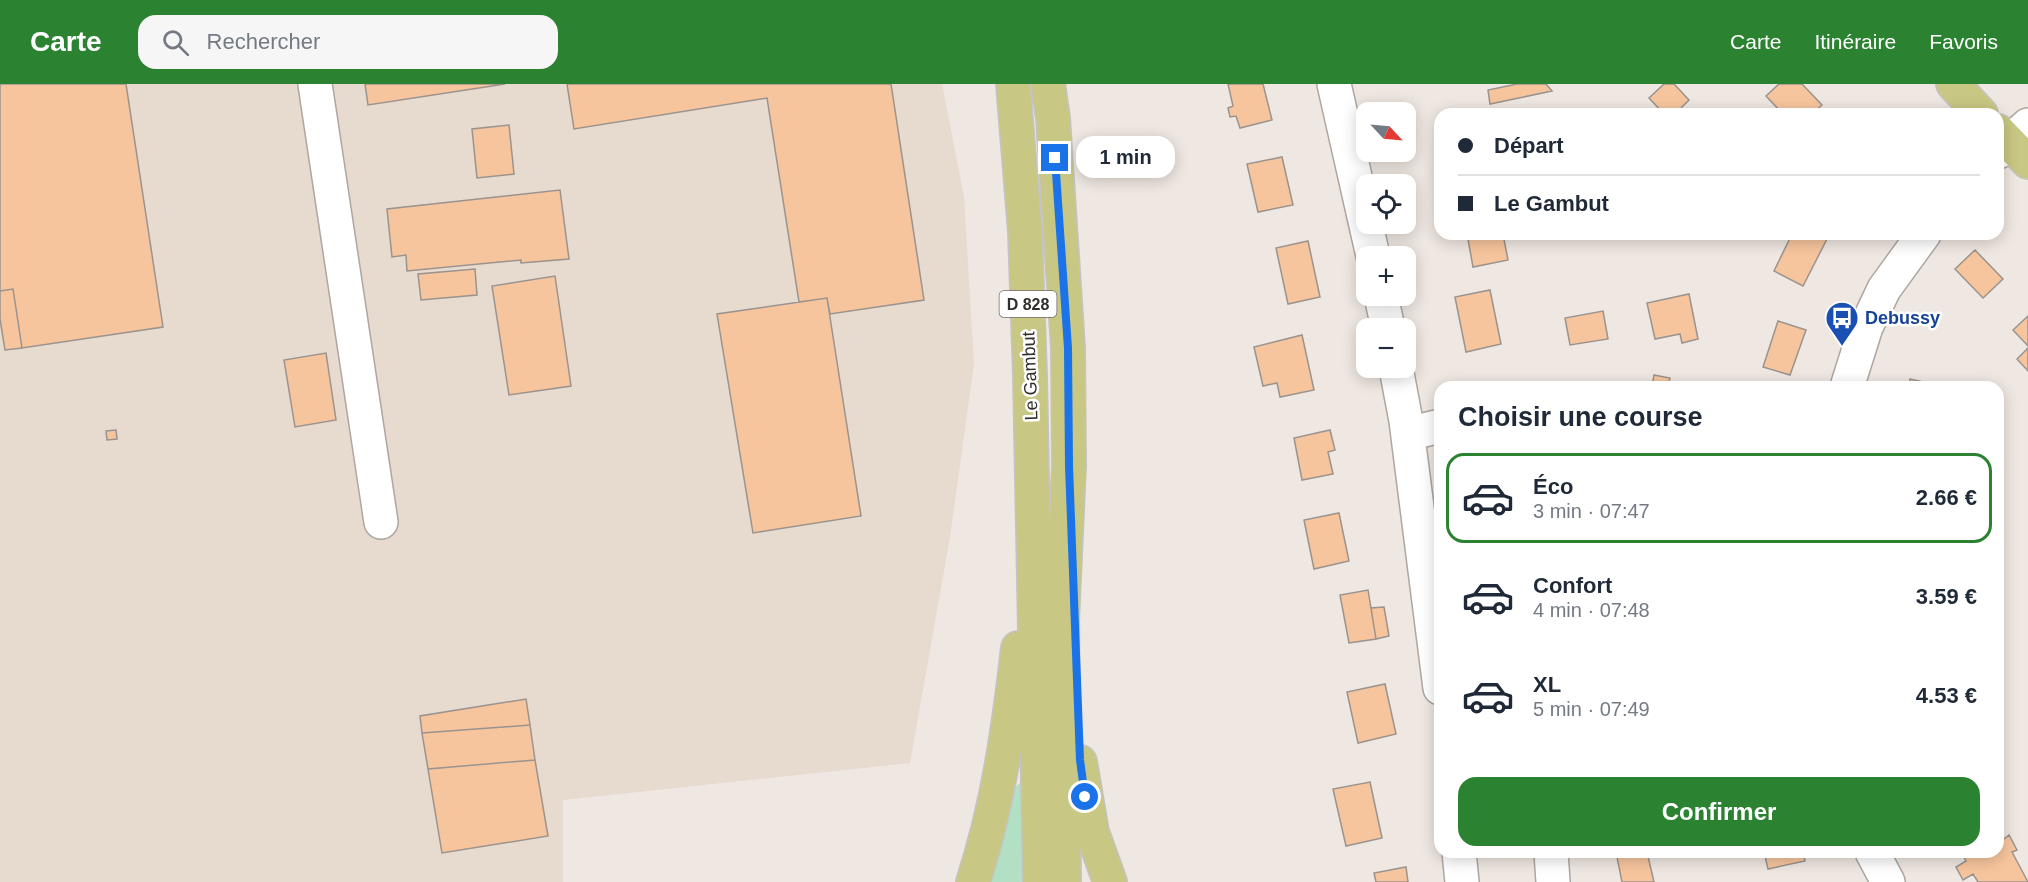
<!DOCTYPE html>
<html lang="fr">
<meta charset="utf-8">
<style>
body{margin:0;font-family:Arial,sans-serif;background:#f6f6f7;color:#1f2937;height:100vh;display:flex;flex-direction:column;font-size:22px;white-space:nowrap}
*{box-sizing:border-box;margin:0}
p{font-size:20px;color:#747a83}
.icon{flex:none;width:33px;height:33px;fill:none;stroke:currentColor;stroke-width:2;stroke-linecap:round;stroke-linejoin:round}
.map{position:relative;flex:1;overflow:hidden}
.sheet{position:absolute;left:1434px;top:297px;width:570px;height:477px;display:flex;flex-direction:column;background:#fff;border-radius:18px;box-shadow:0 3px 15px #0003}
.sheet>*{flex:none}
.top-card{position:absolute;left:1434px;top:24px;width:570px;height:132px;border-radius:18px;box-shadow:0 3px 15px #0003;display:grid;align-content:center;height:132px;padding:0 24px;background:#fff}
.needle{width:39px;rotate:116deg}
.controls{position:absolute;left:1356px;top:18px;display:grid;gap:12px}
.controls a{display:grid;place-items:center;width:60px;height:60px;border-radius:12px;background:#fff;box-shadow:0 3px 15px #0003;font-size:30px}
.end{position:absolute;width:27px;height:27px;margin:-14px;border:8px solid #1a73e8;background:#fff;box-shadow:0 0 0 3px #fff}
.from{border-radius:50%}
.bubble{position:absolute;height:42px;border-radius:18px;background:#fff;box-shadow:0 3px 15px #0003;font-size:20px;font-weight:600;line-height:42px;text-align:center}
.top-card b{display:flex;align-items:center;gap:21px;height:57px;font-size:22px}
.top-card b+b{border-top:2px solid #e0e1e3}
.top-card i{width:15px;height:15px;background:#1f2937}
ul{padding:0;list-style:none}
li{display:flex;align-items:center;gap:18px;height:90px;margin:0 12px 9px;padding:0 12px;border:3px solid transparent;border-radius:18px}
li div{flex:1}
li b{display:block;font-size:22px}
li em{font-style:normal;font-weight:600}
li.active{border-color:#2b8231}
li>.icon{width:54px;height:54px;stroke-width:1.5}
h2{padding:0 24px;font-size:27px;line-height:72px}
.button{display:flex;gap:12px;margin-top:auto;padding:12px 24px}
.button a{flex:1;height:69px;border-radius:18px;background:#2b8231;color:#fff;font-size:24px;font-weight:600;line-height:69px;text-align:center}
header{display:flex;align-items:center;gap:36px;box-sizing:border-box;height:84px;padding:0 30px;background:#2b8231;color:#fff}
header strong{font-size:28px}
nav{display:flex;gap:33px;margin-inline-start:auto;font-size:21px}
.search{width:420px;height:54px;background:#f6f6f7;display:flex;align-items:center;gap:15px;box-sizing:border-box;padding:0 21px;border-radius:18px;color:#747a83;font-size:22px}
.map>svg:first-child{display:block}
.built{fill:#e7dacf}
.green{fill:#b1e0c5}
.building{fill:#f7c59d;stroke:#9a938e;stroke-width:1.5}
.lines{fill:none;stroke-linecap:round;stroke-linejoin:round}
.minor-casing{stroke:#aea6a1;stroke-width:36}
.major-casing{stroke:#c5c4c4;stroke-width:36}
.minor{stroke:#fff;stroke-width:33}
.major{stroke:#c8c783;stroke-width:33}
.route{stroke:#1a73e8;stroke-width:8}
.labels{text-anchor:middle;stroke-width:5;stroke-linejoin:round;paint-order:stroke}
.shield{fill:#fff;stroke:#6f6d6b;stroke-width:1.5}
.shield-label{font-size:16px;font-weight:bold;fill:#312e2c}
.transit-label{font-size:18px;font-weight:bold;fill:#164399;stroke:#fff;text-anchor:start}
.street-label{font-size:18px;fill:#312e2c;stroke:#fff}
</style>
<header>
<strong>Carte</strong>
<div class="search"><svg class="icon" aria-label="search" viewBox="0 0 24 24"><circle cx="10" cy="10" r="6"/><path d="M15 15l6 6"/></svg>Rechercher</div>
<nav><a>Carte</a><a>Itinéraire</a><a>Favoris</a></nav>
</header>
<div class="map">
<svg width="2028" height="798" viewBox="0 0 2028 798">
<rect width="100%" height="100%" fill="#efe7e1"/>
<!-- built -->
<path class="built" d="M 0,0 L 942,0 L 964,113 L 974,280 L 950,453 L 910,679 L 563,716 L 563,798 L 0,798 Z"/>
<!-- green -->
<path class="green" d="M 1024,696 L 1030,798 L 989,798 L 1015,703 Z"/>
<!-- building -->
<path class="building" d="M 0,0 L 126,0 L 163,243 L 22,264 L 13,205 L 0,207 Z
M 365,0 L 505,0 L 368,21 Z
M 567,0 L 891,0 L 924,216 L 830,230 L 827,214 L 799,218 L 767,14 L 574,45 Z
M 1228,0 L 1263,0 L 1272,36 L 1240,44 L 1236,32 L 1230,33 L 1228,24 L 1233,22 Z
M 1517,0 L 1546,0 L 1552,7 L 1490,20 L 1488,6 Z
M 1664,0 L 1674,0 L 1689,16 L 1675,30 L 1664,30 L 1649,14 Z
M 1779,0 L 1802,0 L 1822,21 L 1812,30 L 1783,30 L 1766,12 Z
M 509,41 L 514,90 L 477,94 L 472,45 Z
M 1282,73 L 1293,121 L 1258,128 L 1247,80 Z
M 560,106 L 569,175 L 521,179 L 521,176 L 407,187 L 406,171 L 392,173 L 387,125 Z
M 1467,150 L 1503,150 L 1508,176 L 1473,183 Z
M 1792,150 L 1823,150 L 1828,153 L 1803,202 L 1774,187 Z
M 1308,157 L 1320,213 L 1288,220 L 1276,164 Z
M 1975,166 L 2003,195 L 1983,214 L 1955,185 Z
M 475,185 L 477,211 L 421,216 L 418,190 Z
M 555,192 L 571,302 L 509,311 L 492,202 Z
M 13,205 L 22,264 L 5,266 L 0,235 L 0,207 Z
M 1490,206 L 1501,260 L 1466,268 L 1455,213 Z
M 1689,210 L 1698,255 L 1682,259 L 1680,250 L 1655,255 L 1647,219 Z
M 827,214 L 861,432 L 753,449 L 717,230 Z
M 1603,227 L 1608,255 L 1570,261 L 1565,234 Z
M 2028,232 L 2028,262 L 2013,246 Z
M 1778,237 L 1806,246 L 1790,291 L 1763,283 Z
M 1302,251 L 1314,306 L 1280,313 L 1277,299 L 1263,302 L 1254,263 Z
M 2028,264 L 2028,287 L 2017,275 Z
M 326,269 L 336,336 L 295,343 L 284,276 Z
M 1654,291 L 1670,294 L 1668,303 L 1652,303 Z
M 1910,295 L 1941,302 L 1941,303 L 1909,303 Z
M 116,346 L 117,355 L 107,356 L 106,347 Z
M 1330,346 L 1335,366 L 1328,368 L 1333,390 L 1302,396 L 1294,354 Z
M 1339,429 L 1349,477 L 1314,485 L 1304,436 Z
M 1368,506 L 1376,555 L 1349,559 L 1340,511 Z
M 1384,523 L 1389,552 L 1376,555 L 1371,524 Z
M 1385,600 L 1396,650 L 1358,659 L 1347,608 Z
M 526,615 L 530,641 L 422,649 L 420,632 Z
M 530,641 L 535,676 L 428,685 L 422,649 Z
M 535,676 L 548,752 L 442,769 L 428,685 Z
M 1370,698 L 1382,754 L 1346,762 L 1333,705 Z
M 1998,745 L 2004,755 L 2009,751 L 2017,766 L 2012,768 L 2028,798 L 1978,798 L 1973,790 L 1963,796 L 1956,783 L 1966,777 L 1961,768 L 1998,768 Z
M 1616,768 L 1647,768 L 1654,798 L 1622,798 Z
M 1764,768 L 1803,768 L 1805,777 L 1768,785 Z
M 1406,783 L 1408,798 L 1376,798 L 1374,789 Z"/>
<g class="lines">
<!-- minor casing -->
<g class="minor-casing">
<path id="minor" d="M 315,0 L 381,438
M 1334,0 L 1373,172
M 1998,68 L 2028,41
M 1381,212 L 1388,244
M 1396,284 L 1406,337 L 1440,604
M 1847,303 L 1866,243 L 1884,205 L 1924,150
M 1408,350 L 1440,342
M 1459,768 L 1462,798
M 1551,768 L 1553,798
M 1872,768 L 1888,798"/>
</g>
<!-- major casing -->
<g class="major-casing">
<path id="major" d="M 1013,0 L 1025,147 L 1030,292 L 1040,798
M 1048,0 L 1053,34 L 1068,264 L 1069,382 L 1062,537 L 1064,798
M 1953,0 L 1981,30
M 1998,47 L 2028,78
M 1080,678 L 1092,748 L 1110,798
M 973,798 C 998,722 1009,643 1018,564"/>
</g>
<!-- minor -->
<use href="#minor" class="minor"/>
<!-- major -->
<use href="#major" class="major"/>
</g>
<g class="lines">
<!-- route -->
<path class="route" d="M 1055,74 L 1068,264 L 1069,382 L 1080,676 L 1085,713"/>
</g>
<!-- icons -->
<defs>
<g id="bus-pin" transform="scale(1.725)"><path d="M0 17L-7.5 6A9.5 9.5 0 1 1 7.5 6Z" fill="#1a4fb4" stroke="#fff"/><path d="M-5-6H5V4H4V6H2V4H-2V6H-4V4H-5ZM-3.5-4V0h7V-4ZM-3.5 1.2v1.5H-2V1.2ZM2 1.2v1.5H3.5V1.2Z" fill="#fff"/></g>
</defs>
<g fill-rule="evenodd">
<use href="#bus-pin" x="1842" y="234"/>
</g>
<g class="labels">
<!-- shield labels -->
<rect class="shield" x="999.5" y="207" width="57" height="26" rx="4.5"/>
<g class="shield-label">
<text x="1028" y="226">D 828</text>
</g>
<!-- transit labels -->
<g class="transit-label">
<text x="1865" y="240">Debussy</text>
</g>
<!-- street labels -->
<g class="street-label">
<text transform="translate(1030 292) rotate(-92)" y="6">Le Gambut</text>
</g>
</g>
</svg>
<div class="controls">
<a><svg class="needle" viewBox="-14 -14 28 28"><path d="M0-13l5 13h-10z" fill="#e53935"/><path d="M0 13l5-13h-10z" fill="#747a83"/></svg></a>
<a><svg class="icon" aria-label="locate" viewBox="0 0 24 24"><circle cx="12" cy="12" r="6"/><path d="M12 2v4M12 18v4M2 12h4M18 12h4"/></svg></a>
<a>+</a>
<a>−</a>
</div>
<i class="end from" style="left:1085px;top:713px"></i>
<i class="end" style="left:1055px;top:74px"></i>
<div class="bubble" style="left:1076px;top:52px;width:99px">1 min</div>
<div class="top-card">
<b><i class="from"></i>Départ</b>
<b><i></i>Le Gambut</b>
</div>
<section class="sheet">
<h2>Choisir une course</h2>
<ul>
<li class="active"><svg class="icon" aria-label="car" viewBox="0 0 24 24"><path d="M5 17H2v-5l4-1 3-4h7l3 4 3 1v5h-3M9 17h6M6 11h13"/><circle cx="7" cy="17" r="2"/><circle cx="17" cy="17" r="2"/></svg><div><b>Éco</b><p>3 min · 07:47</p></div><em>2.66 €</em></li>
<li><svg class="icon" aria-label="car" viewBox="0 0 24 24"><path d="M5 17H2v-5l4-1 3-4h7l3 4 3 1v5h-3M9 17h6M6 11h13"/><circle cx="7" cy="17" r="2"/><circle cx="17" cy="17" r="2"/></svg><div><b>Confort</b><p>4 min · 07:48</p></div><em>3.59 €</em></li>
<li><svg class="icon" aria-label="car" viewBox="0 0 24 24"><path d="M5 17H2v-5l4-1 3-4h7l3 4 3 1v5h-3M9 17h6M6 11h13"/><circle cx="7" cy="17" r="2"/><circle cx="17" cy="17" r="2"/></svg><div><b>XL</b><p>5 min · 07:49</p></div><em>4.53 €</em></li>
</ul>
<div class="button"><a>Confirmer</a></div>
</section>
</div>
